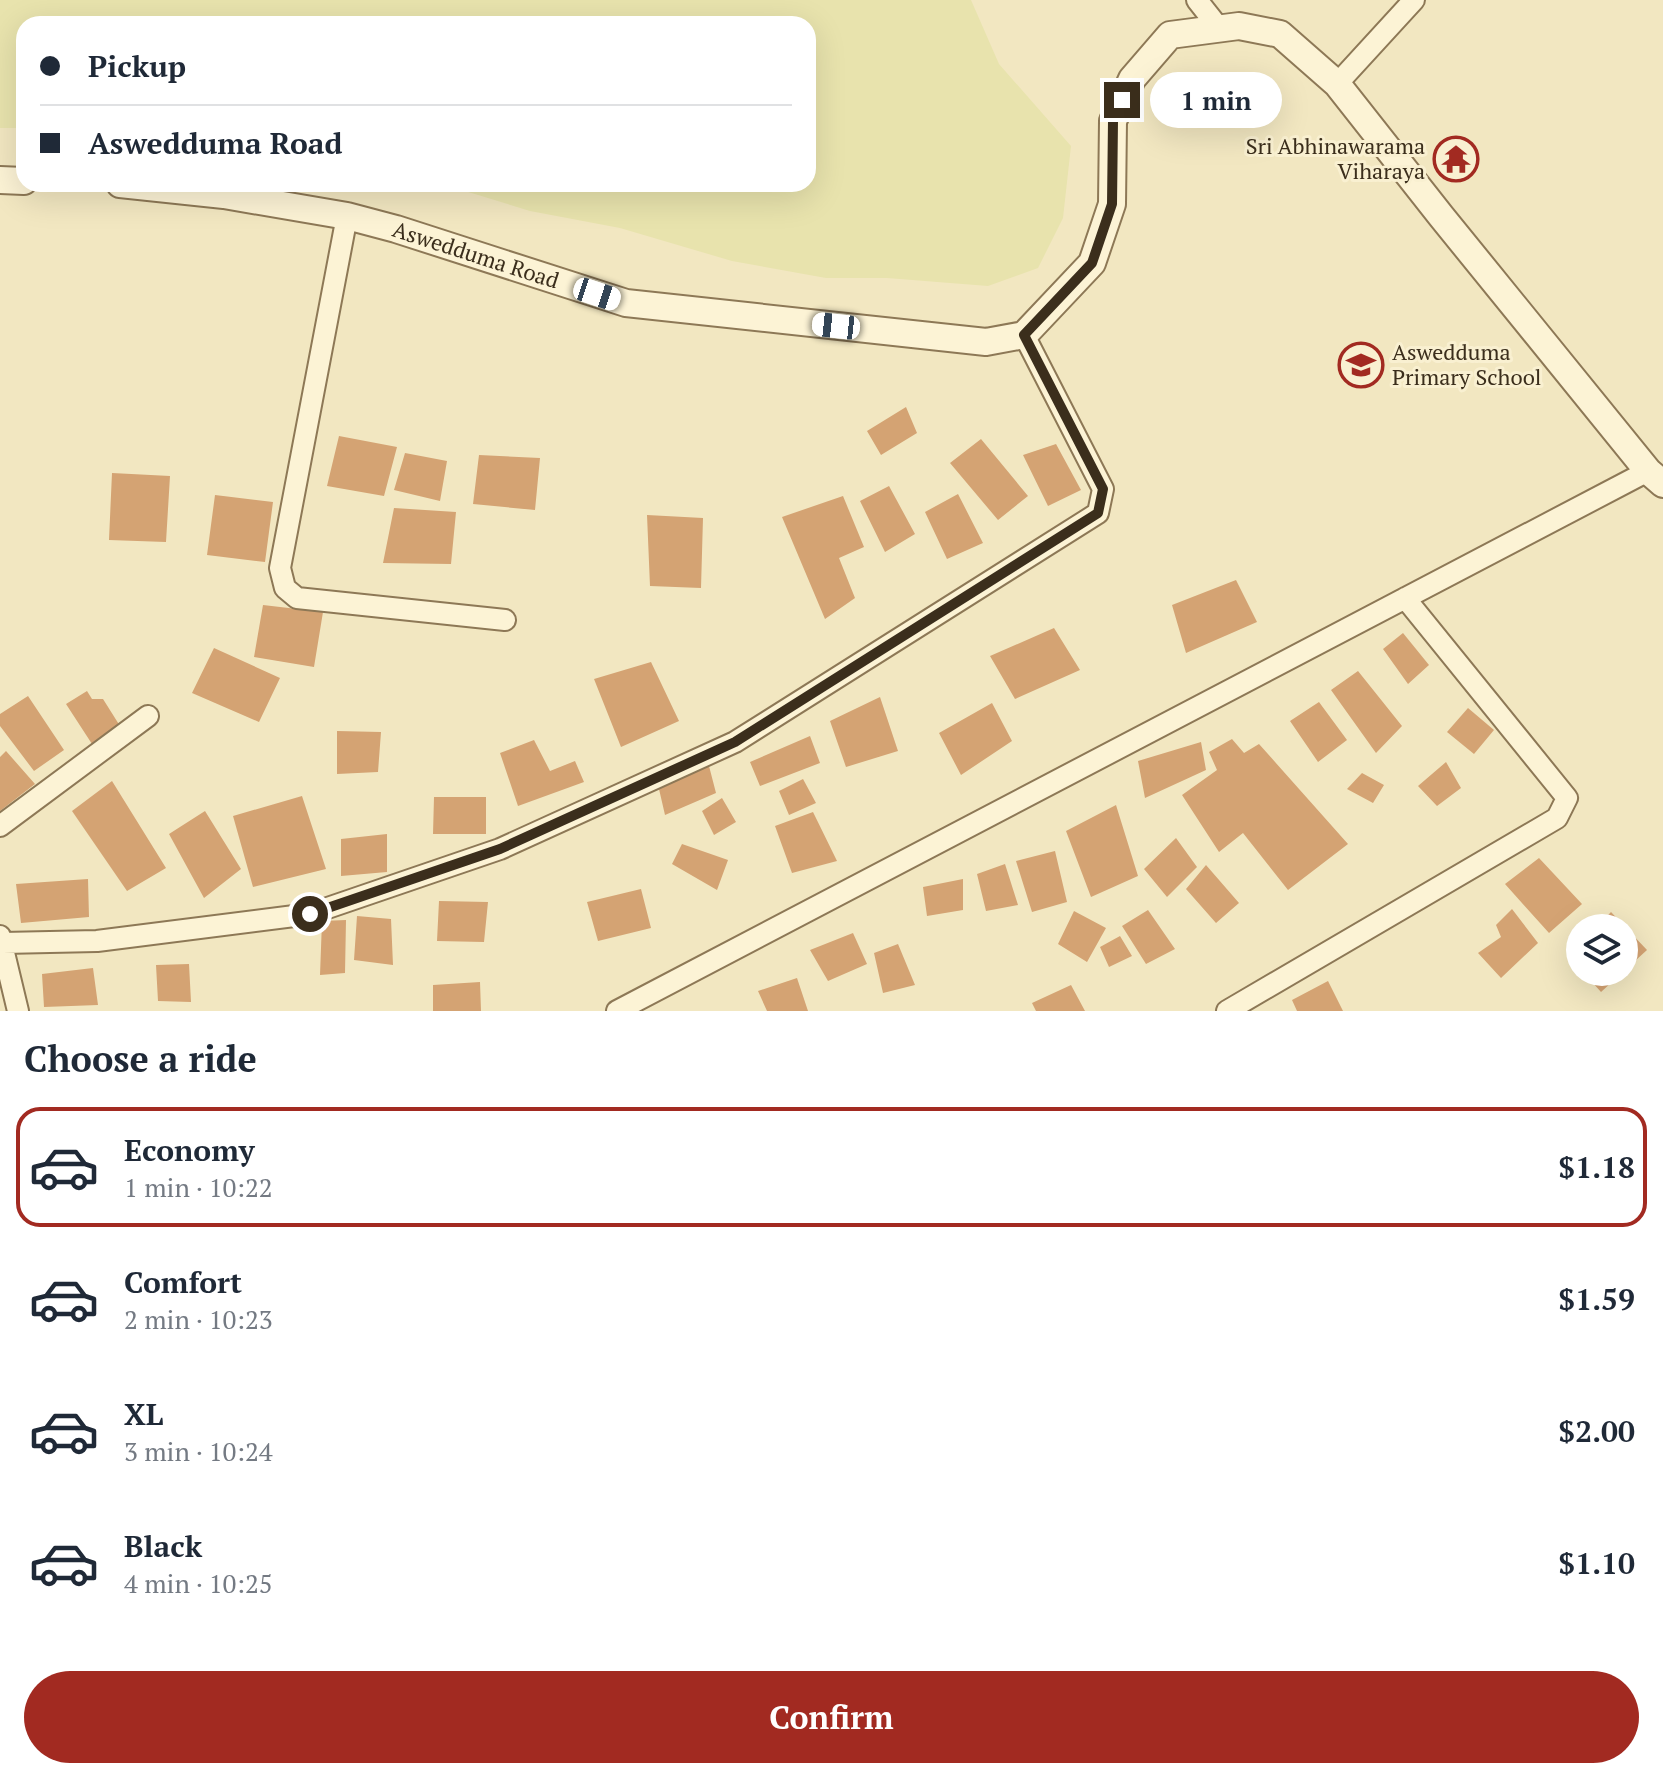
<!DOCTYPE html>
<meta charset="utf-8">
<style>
body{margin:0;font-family:"PT Serif",serif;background:#f6f6f7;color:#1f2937;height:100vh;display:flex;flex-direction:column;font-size:30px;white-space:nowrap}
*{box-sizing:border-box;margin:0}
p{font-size:26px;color:#747a83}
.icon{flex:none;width:44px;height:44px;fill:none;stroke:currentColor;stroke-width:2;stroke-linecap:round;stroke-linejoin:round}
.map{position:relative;height:1011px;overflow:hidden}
.sheet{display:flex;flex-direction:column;background:#fff;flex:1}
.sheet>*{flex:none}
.banner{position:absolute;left:16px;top:16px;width:800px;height:176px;border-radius:24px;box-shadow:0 8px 32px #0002;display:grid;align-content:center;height:176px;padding:0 24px;background:#fff}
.buttons{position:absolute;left:1566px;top:914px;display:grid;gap:16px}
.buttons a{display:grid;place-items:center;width:72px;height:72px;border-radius:50%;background:#fff;box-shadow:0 8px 32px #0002;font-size:40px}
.end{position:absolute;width:36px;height:36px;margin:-18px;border:10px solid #3b2e1c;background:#fff;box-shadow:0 0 0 4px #fff}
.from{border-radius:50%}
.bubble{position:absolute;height:56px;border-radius:28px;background:#fff;box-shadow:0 8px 32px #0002;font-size:26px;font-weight:700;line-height:56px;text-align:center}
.car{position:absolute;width:24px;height:48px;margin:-24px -12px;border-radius:10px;box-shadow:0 0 6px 2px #0007;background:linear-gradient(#fff 24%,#345 0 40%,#fff 0 76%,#345 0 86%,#fff 0)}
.banner b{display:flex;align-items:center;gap:28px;height:76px;font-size:30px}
.banner b+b{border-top:2px solid #e0e1e3}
.banner i{width:20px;height:20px;background:#1f2937}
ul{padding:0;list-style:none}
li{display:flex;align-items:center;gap:24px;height:120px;margin:0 16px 12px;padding:0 8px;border:4px solid transparent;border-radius:24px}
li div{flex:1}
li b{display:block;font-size:30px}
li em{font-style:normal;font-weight:700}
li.active{border-color:#a22a21}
li>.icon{width:72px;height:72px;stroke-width:1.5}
h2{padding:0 24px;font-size:36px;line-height:96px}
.cta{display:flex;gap:16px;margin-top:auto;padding:16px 24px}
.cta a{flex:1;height:92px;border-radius:48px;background:#a22a21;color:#fff;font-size:32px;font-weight:700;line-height:92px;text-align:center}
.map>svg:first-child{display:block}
.farmland{fill:#e8e3ad}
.building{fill:#d4a373}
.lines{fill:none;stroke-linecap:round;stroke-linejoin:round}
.minor-casing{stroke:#8d7856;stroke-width:24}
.tertiary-casing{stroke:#8d7856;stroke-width:30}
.minor{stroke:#fcf3d5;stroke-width:20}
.tertiary{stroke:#fcf3d5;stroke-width:26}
.route{stroke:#3b2e1c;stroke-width:10}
.labels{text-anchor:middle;stroke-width:6;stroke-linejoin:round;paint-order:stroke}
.poi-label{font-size:22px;fill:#3b2e1c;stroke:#f9f0d1;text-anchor:end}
.street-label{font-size:22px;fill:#3b2e1c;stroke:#f9f0d1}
</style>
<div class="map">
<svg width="1663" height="1011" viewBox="0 0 1663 1011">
<rect width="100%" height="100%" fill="#f2e7c1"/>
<!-- farmland -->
<path class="farmland" d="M 0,0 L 971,0 L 999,64 L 1071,146 L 1063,218 L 1038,268 L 988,286 L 887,278 L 826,278 L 732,261 L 620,228 L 530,211 L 442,184 L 808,184 L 808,24 L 24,24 L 24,128 L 0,128 Z"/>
<!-- building -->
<path class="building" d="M 906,407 L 917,433 L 881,455 L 867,431 Z
M 339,436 L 397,447 L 384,496 L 327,486 Z
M 981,439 L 1028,496 L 998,520 L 950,463 Z
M 1056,444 L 1081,490 L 1048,506 L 1023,455 Z
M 405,453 L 447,461 L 440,501 L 394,490 Z
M 479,455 L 540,458 L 535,510 L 473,504 Z
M 112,473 L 170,476 L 166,542 L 109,540 Z
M 889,486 L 915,534 L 885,552 L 860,501 Z
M 958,494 L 983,543 L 947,559 L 925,512 Z
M 215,495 L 273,502 L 265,562 L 207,555 Z
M 843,496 L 864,547 L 839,558 L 855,598 L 825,619 L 782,517 Z
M 394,508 L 456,512 L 451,564 L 383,563 Z
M 647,515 L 703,518 L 701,588 L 650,586 Z
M 1236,580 L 1257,622 L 1186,653 L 1172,605 Z
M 263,605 L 323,612 L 314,667 L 254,657 Z
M 1054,628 L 1080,670 L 1015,699 L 990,656 Z
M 1403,633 L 1429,665 L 1408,684 L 1383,649 Z
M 214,648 L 280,678 L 259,722 L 192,693 Z
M 651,662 L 679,721 L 621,747 L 594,679 Z
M 1358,671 L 1402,726 L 1376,753 L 1331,690 Z
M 87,691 L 92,699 L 103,699 L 120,726 L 92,744 L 66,704 Z
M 28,696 L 64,750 L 34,771 L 0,726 L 0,714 Z
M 880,697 L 898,751 L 846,767 L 830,721 Z
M 1319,702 L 1347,740 L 1318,762 L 1290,721 Z
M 992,703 L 1012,741 L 961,775 L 939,733 Z
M 1468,708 L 1494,730 L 1474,754 L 1447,732 Z
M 337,731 L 381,732 L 378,772 L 337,774 Z
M 810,736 L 820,763 L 760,786 L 750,762 Z
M 1232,739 L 1244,753 L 1259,744 L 1348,844 L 1288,890 L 1243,833 L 1219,852 L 1182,795 L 1217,770 L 1209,752 Z
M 534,740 L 550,771 L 575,761 L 584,782 L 518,806 L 500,753 Z
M 1201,742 L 1206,770 L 1145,798 L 1138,761 Z
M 6,751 L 35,784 L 0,811 L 0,757 Z
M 1446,762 L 1461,788 L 1437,806 L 1418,786 Z
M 709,766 L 716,793 L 665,815 L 659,789 Z
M 1362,773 L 1384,785 L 1373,803 L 1347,789 Z
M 803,779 L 816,803 L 789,815 L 779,791 Z
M 112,781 L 166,868 L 127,891 L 72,811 Z
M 302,796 L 326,869 L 253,887 L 233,816 Z
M 434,797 L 486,797 L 486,834 L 433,834 Z
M 722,798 L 736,822 L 714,835 L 702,811 Z
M 1116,805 L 1138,876 L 1091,897 L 1066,831 Z
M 205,811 L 241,869 L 204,898 L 169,834 Z
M 813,812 L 837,861 L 792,873 L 775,826 Z
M 387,834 L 387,872 L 341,876 L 341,839 Z
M 1176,838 L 1197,867 L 1167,897 L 1144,869 Z
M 682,844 L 728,860 L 717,890 L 672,864 Z
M 1055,851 L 1067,902 L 1032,912 L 1016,861 Z
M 1539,858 L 1582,904 L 1549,933 L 1505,884 Z
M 1005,864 L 1018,905 L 986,911 L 977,874 Z
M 1206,865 L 1239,903 L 1216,923 L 1186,889 Z
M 88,879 L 89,917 L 21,923 L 16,884 Z
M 963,879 L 963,910 L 927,916 L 923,887 Z
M 641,889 L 651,928 L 598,941 L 587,902 Z
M 439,901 L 488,902 L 484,942 L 437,941 Z
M 1512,909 L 1538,943 L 1501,978 L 1478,953 L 1501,937 L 1496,925 Z
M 1148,910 L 1175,949 L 1146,964 L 1122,926 Z
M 1074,911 L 1106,928 L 1087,962 L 1058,944 Z
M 1611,912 L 1647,950 L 1624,971 L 1624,928 L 1596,928 Z
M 357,916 L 391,919 L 393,965 L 354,960 Z
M 346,920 L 345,973 L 320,975 L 322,921 Z
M 853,933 L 867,964 L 828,981 L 810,950 Z
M 1120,936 L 1132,956 L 1109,967 L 1100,947 Z
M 898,944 L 915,985 L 883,993 L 874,953 Z
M 1580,944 L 1580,969 L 1568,956 Z
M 189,964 L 191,1002 L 158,1001 L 156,965 Z
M 93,968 L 98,1005 L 44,1007 L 42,974 Z
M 1583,972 L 1623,972 L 1601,992 Z
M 797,978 L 808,1011 L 767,1011 L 758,991 Z
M 1328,981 L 1343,1011 L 1297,1011 L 1292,1000 Z
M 480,982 L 481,1011 L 433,1011 L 433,985 Z
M 1071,985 L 1085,1011 L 1036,1011 L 1032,1003 Z"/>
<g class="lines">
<!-- minor casing -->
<g class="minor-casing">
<path id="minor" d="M 1197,0 L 1219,28
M 1337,84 L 1414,0
M 347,216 L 280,568 L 285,588 L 297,598 L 505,620
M 0,826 L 148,716
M 0,936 L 18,1011
M 3,943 L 97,941 L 310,914 L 500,849 L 735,742 L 1098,513 L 1103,489 L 1024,335
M 617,1011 L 1648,471
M 1227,1011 L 1557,818 L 1567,798 L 1405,598"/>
</g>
<!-- tertiary casing -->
<g class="tertiary-casing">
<g id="tertiary">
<path d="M 0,180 L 24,181"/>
<path id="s1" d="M 120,184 L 224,195 L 347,216 L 396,229 L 626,303 L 986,342 L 1024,335 L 1092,263 L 1112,204 L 1113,121 L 1132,79 L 1170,35 L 1239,26 L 1280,34 L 1337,84 L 1441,216 L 1648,471 L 1663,484"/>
</g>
</g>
<!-- minor -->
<use href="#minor" class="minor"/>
<!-- tertiary -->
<use href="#tertiary" class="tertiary"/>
</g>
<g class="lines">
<!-- route -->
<path class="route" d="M 310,914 L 500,849 L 735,742 L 1098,513 L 1103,489 L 1024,335 L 1092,263 L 1112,204 L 1113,121 L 1122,100"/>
</g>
<!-- icons -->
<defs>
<g id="temple-ring" transform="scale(2.3)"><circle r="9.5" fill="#f9f0d1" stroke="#a22a21" stroke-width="1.5"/><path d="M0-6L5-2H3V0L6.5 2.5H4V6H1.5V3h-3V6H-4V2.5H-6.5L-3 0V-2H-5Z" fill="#a22a21"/></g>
<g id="school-ring" transform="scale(2.3)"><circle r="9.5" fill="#f9f0d1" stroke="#a22a21" stroke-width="1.5"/><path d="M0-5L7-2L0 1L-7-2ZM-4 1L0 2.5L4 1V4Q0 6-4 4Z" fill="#a22a21"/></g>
</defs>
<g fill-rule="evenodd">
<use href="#temple-ring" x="1456" y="159"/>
<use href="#school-ring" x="1361" y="365"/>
</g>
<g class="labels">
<!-- poi labels -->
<g class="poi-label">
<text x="1425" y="154">Sri Abhinawarama<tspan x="1425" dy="25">Viharaya</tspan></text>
<text x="1392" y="360" text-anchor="start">Aswedduma<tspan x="1392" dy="25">Primary School</tspan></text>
</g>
<!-- street labels -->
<g class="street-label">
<text dy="8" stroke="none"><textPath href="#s1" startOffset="364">Aswedduma Road</textPath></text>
</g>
</g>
</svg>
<div class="buttons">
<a><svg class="icon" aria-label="layers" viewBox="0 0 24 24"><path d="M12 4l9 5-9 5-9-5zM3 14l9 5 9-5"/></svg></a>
</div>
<i class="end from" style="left:310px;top:914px"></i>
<i class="end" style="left:1122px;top:100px"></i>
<div class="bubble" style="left:1150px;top:72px;width:132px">1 min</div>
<i class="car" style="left:597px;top:294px;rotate:108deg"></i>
<i class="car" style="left:836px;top:326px;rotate:276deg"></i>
<div class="banner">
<b><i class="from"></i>Pickup</b>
<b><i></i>Aswedduma Road</b>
</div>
</div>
<section class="sheet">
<h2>Choose a ride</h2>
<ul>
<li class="active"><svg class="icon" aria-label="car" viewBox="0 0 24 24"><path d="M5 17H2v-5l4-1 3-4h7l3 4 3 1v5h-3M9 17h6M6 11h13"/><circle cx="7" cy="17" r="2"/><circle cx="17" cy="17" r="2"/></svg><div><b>Economy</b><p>1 min · 10:22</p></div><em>$1.18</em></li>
<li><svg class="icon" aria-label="car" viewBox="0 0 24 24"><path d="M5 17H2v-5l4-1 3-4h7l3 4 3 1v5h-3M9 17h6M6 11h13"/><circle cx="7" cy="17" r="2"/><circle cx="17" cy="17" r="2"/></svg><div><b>Comfort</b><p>2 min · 10:23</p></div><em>$1.59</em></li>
<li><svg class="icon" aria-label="car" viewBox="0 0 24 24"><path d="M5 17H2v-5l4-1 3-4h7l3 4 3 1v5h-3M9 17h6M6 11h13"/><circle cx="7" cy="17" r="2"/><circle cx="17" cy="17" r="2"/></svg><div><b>XL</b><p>3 min · 10:24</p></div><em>$2.00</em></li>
<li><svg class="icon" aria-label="car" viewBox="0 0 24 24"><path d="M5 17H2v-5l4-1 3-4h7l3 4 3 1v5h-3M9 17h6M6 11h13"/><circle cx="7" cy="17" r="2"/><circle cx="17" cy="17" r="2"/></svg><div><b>Black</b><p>4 min · 10:25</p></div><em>$1.10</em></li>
</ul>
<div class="cta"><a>Confirm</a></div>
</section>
